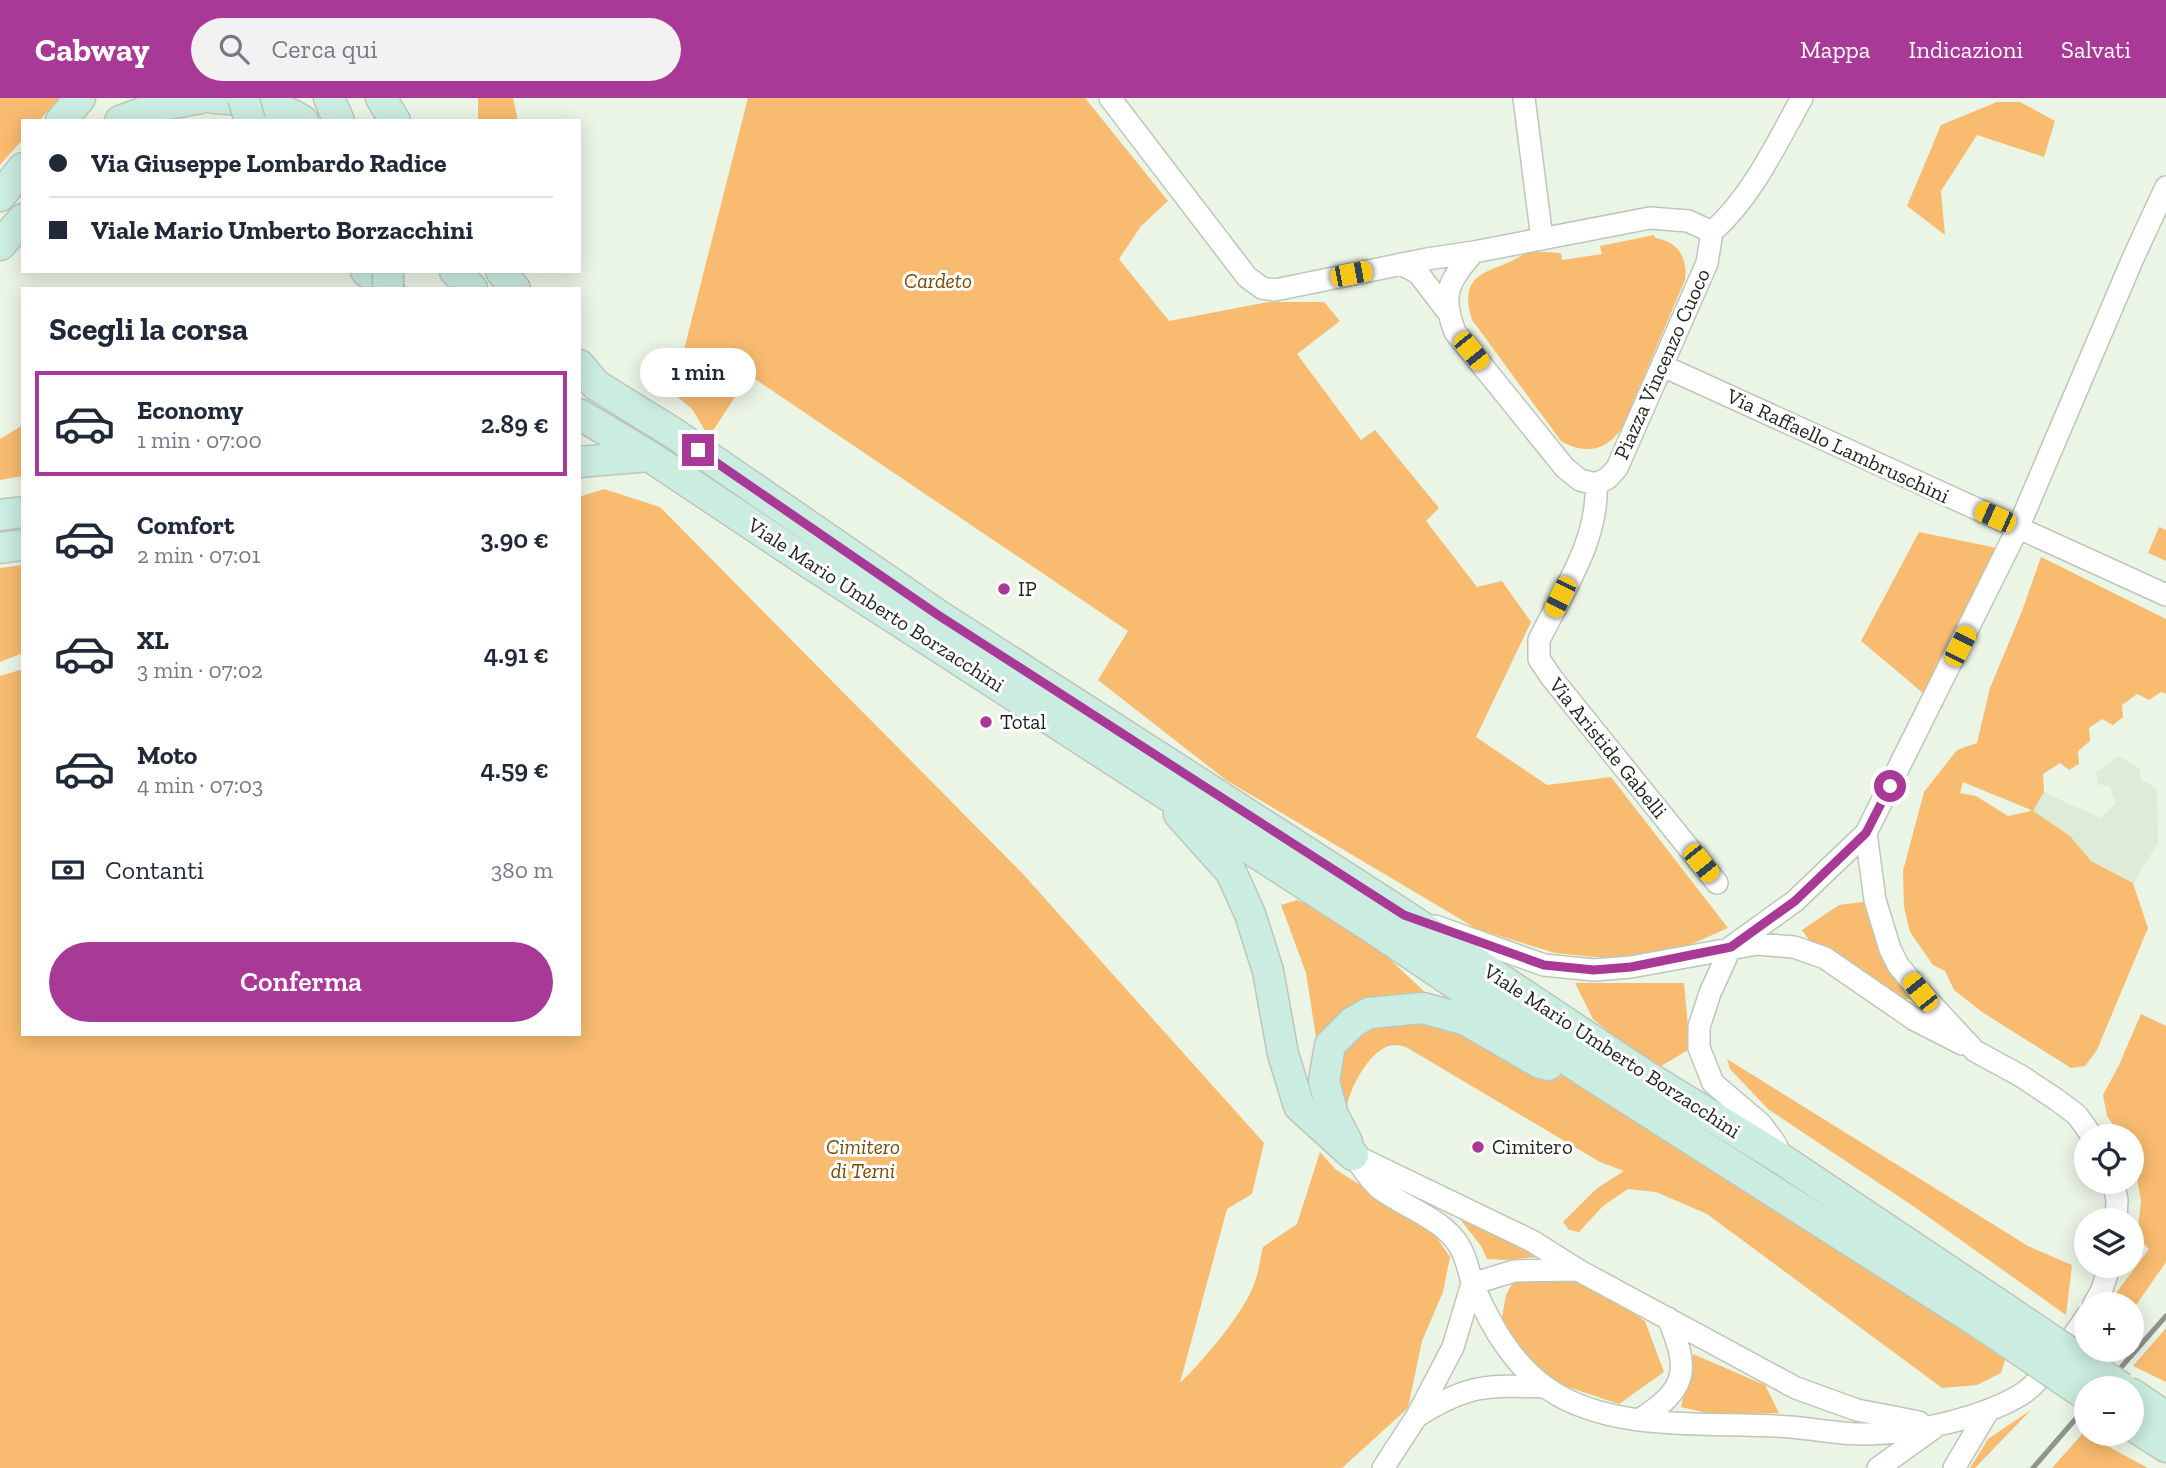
<!DOCTYPE html>
<html lang="it">
<meta charset="utf-8">
<style>
body{margin:0;font-family:"Zilla Slab",serif;background:#f2f2f3;color:#1f2937;height:100vh;display:flex;flex-direction:column;font-size:26px;white-space:nowrap}
*{box-sizing:border-box;margin:0}
p{font-size:23px;color:#747a83}
.icon{flex:none;width:38px;height:38px;fill:none;stroke:currentColor;stroke-width:2;stroke-linecap:round;stroke-linejoin:round}
.map{position:relative;flex:1;overflow:hidden}
.side{position:absolute;left:21px;top:189px;width:560px;height:749px;display:flex;flex-direction:column;background:#fff;border-radius:0px;box-shadow:0 4px 18px #0003}
.side>*{flex:none}
.top-card{position:absolute;left:21px;top:21px;width:560px;height:154px;border-radius:0px;box-shadow:0 4px 18px #0003;display:grid;align-content:center;height:154px;padding:0 28px;background:#fff}
.tools{position:absolute;left:2074px;top:1026px;display:grid;gap:14px}
.tools a{display:grid;place-items:center;width:70px;height:70px;border-radius:50%;background:#fff;box-shadow:0 4px 18px #0003;font-size:35px}
.end{position:absolute;width:32px;height:32px;margin:-16px;border:9px solid #a93996;background:#fff;box-shadow:0 0 0 4px #fff}
.from{border-radius:50%}
.bubble{position:absolute;height:49px;border-radius:24px;background:#fff;box-shadow:0 4px 18px #0003;font-size:23px;font-weight:600;line-height:49px;text-align:center}
.car{position:absolute;width:21px;height:42px;margin:-21px -10px;border-radius:9px;box-shadow:0 0 5px 2px #0007;background:linear-gradient(#f5c518 24%,#345 0 40%,#f5c518 0 76%,#345 0 86%,#f5c518 0)}
.top-card b{display:flex;align-items:center;gap:24px;height:66px;font-size:26px}
.top-card b+b{border-top:2px solid #e0e1e3}
.top-card i{width:18px;height:18px;background:#1f2937}
ul{padding:0;list-style:none}
li{display:flex;align-items:center;gap:21px;height:105px;margin:0 14px 10px;padding:0 14px;border:4px solid transparent;border-radius:0px}
li div{flex:1}
li b{display:block;font-size:26px}
li em{font-style:normal;font-weight:600}
li.selected{border-color:#a93996}
li>.icon{width:63px;height:63px;stroke-width:1.5}
h2{padding:0 28px;font-size:32px;line-height:84px}
.pay{display:flex;align-items:center;gap:18px;height:77px;padding:0 28px;font-size:26px}
.pay p{margin-inline-start:auto}
.primary-button{display:flex;gap:14px;margin-top:auto;padding:14px 28px}
.primary-button a{flex:1;height:80px;border-radius:42px;background:#a93996;color:#fff;font-size:28px;font-weight:600;line-height:80px;text-align:center}
header{display:flex;align-items:center;gap:42px;box-sizing:border-box;height:98px;padding:0 35px;background:#a93996;color:#fff}
header strong{font-size:33px}
nav{display:flex;gap:38px;margin-inline-start:auto;font-size:24px}
.search{width:490px;height:63px;background:#f2f2f3;display:flex;align-items:center;gap:18px;box-sizing:border-box;padding:0 24px;border-radius:38px;color:#747a83;font-size:26px}
.map>svg:first-child{display:block}
.built{fill:#ddecd6}
.green{fill:#f8bb70;fill-rule:evenodd}
.lines{fill:none;stroke-linecap:round;stroke-linejoin:round}
.street-casing{stroke:#bdc7b9;stroke-width:24}
.secondary-casing{stroke:#bdc7b9;stroke-width:33}
.street{stroke:#fff;stroke-width:21}
.secondary{stroke:#cbece0;stroke-width:30}
.rail{stroke:#8e958a;stroke-width:5}
.secondary-bridge-casing{stroke:#bdc7b9;stroke-width:33;stroke-linecap:butt}
.secondary-bridge{stroke:#cbece0;stroke-width:30}
.route{stroke:#a93996;stroke-width:9}
.poi-dot{fill:#a93996;stroke:#fff;stroke-width:2.5}
.labels{text-anchor:middle;stroke-width:6;stroke-linejoin:round;paint-order:stroke}
.park-label{font-size:21px;font-style:italic;fill:#764b03;stroke:#fff}
.street-label{font-size:21px;fill:#1f231d;stroke:#fff}
.poi-label{font-size:21px;fill:#1f231d;stroke:#fff;text-anchor:start}
</style>
<header>
<strong>Cabway</strong>
<div class="search"><svg class="icon" aria-label="search" viewBox="0 0 24 24"><circle cx="10" cy="10" r="6"/><path d="M15 15l6 6"/></svg>Cerca qui</div>
<nav><a>Mappa</a><a>Indicazioni</a><a>Salvati</a></nav>
</header>
<div class="map">
<svg width="2166" height="1370" viewBox="0 0 2166 1370">
<rect width="100%" height="100%" fill="#ebf5e6"/>
<!-- built -->
<path class="built" d="M 2119,658 L 2140,671 L 2141,681 L 2157,691 L 2158,745 L 2133,785 L 2091,763 L 2070,738 L 2032,713 L 2044,694 L 2100,720 L 2116,706 L 2110,689 L 2098,686 L 2096,674 Z"/>
<!-- green -->
<path class="green" d="M 0,0 L 59,0 L 39,23 L 23,23 L 23,41 L 0,67 Z
M 478,0 L 513,0 L 518,23 L 478,23 Z
M 748,0 L 1085,0 L 1168,103 L 1141,128 L 1119,161 L 1169,223 L 1268,204 L 1324,204 L 1340,223 L 1297,256 L 1361,342 L 1375,332 L 1439,410 L 1426,423 L 1477,489 L 1502,483 L 1531,524 L 1476,639 L 1547,687 L 1611,679 L 1728,830 L 1694,845 L 1666,853 L 1635,859 L 1594,859 L 1555,855 L 1477,831 L 1226,682 L 1098,582 L 1128,533 L 749,277 L 709,339 L 692,311 L 673,295 Z
M 1997,4 L 2020,4 L 2055,23 L 2044,59 L 1977,37 L 1941,93 L 1945,137 L 1907,108 L 1941,27 Z
M 1654,137 L 1655,140 C 1678,143 1688,160 1685,182 L 1622,330 C 1606,353 1585,357 1561,343 L 1472,222 C 1454,166 1503,176 1527,153 L 1561,155 L 1562,162 L 1602,156 L 1600,148 Z
M 23,327 L 23,378 L 0,382 L 0,341 Z
M 604,391 L 660,409 L 1022,775 L 1264,1045 L 1252,1096 L 1227,1111 L 1180,1285 C 1202,1264 1244,1215 1254,1186 C 1259,1174 1260,1161 1263,1149 L 1297,1126 L 1320,1054 L 1335,1071 L 1432,1133 L 1450,1159 L 1443,1194 L 1422,1243 L 1408,1310 L 1342,1370 L 0,1370 L 0,578 L 23,571 L 23,936 L 579,936 L 579,399 Z
M 2159,429 L 2166,432 L 2166,463 L 2148,455 Z
M 1919,434 L 1997,450 L 1942,611 L 1861,543 Z
M 2041,459 L 2166,521 L 2166,596 L 2161,594 L 2149,602 L 2137,596 L 2122,607 L 2123,619 L 2113,627 L 2102,621 L 2089,630 L 2090,643 L 2078,653 L 2079,666 L 2069,672 L 2060,665 L 2043,676 L 2044,694 L 2033,713 L 2070,738 L 2091,763 L 2133,785 L 2148,830 L 2097,952 L 2085,968 L 2071,970 L 1982,914 L 1954,892 L 1945,873 L 1933,867 L 1910,834 L 1904,809 L 1903,773 L 1924,694 L 1957,652 L 1977,645 L 1990,590 L 2022,513 ZM 1963,684 L 2031,712 L 2031,713 L 2008,718 L 1976,698 L 1960,695 Z
M 23,467 L 23,555 L 0,564 L 0,470 Z
M 1297,802 L 1351,825 L 1427,896 L 1317,946 L 1306,875 L 1281,807 Z
M 1878,802 L 1911,901 L 1882,901 L 1819,856 L 1802,832 L 1839,807 Z
M 1575,885 L 1684,885 L 1690,951 L 1661,968 L 1617,941 L 1593,921 Z
M 2141,916 L 2166,928 L 2166,1164 L 2132,1213 L 2132,1206 L 2108,1206 L 2149,1151 L 2137,1139 L 2141,1103 L 2132,1052 L 2132,1038 L 2121,1038 L 2107,1018 L 2103,997 L 2119,967 Z
M 1431,919 L 1516,961 L 1597,991 L 1776,1107 L 2005,1262 L 2001,1275 L 1977,1287 L 1942,1290 L 1707,1116 L 1656,1094 L 1628,1091 L 1603,1108 L 1579,1134 L 1569,1132 L 1563,1124 L 1596,1091 L 1624,1073 L 1600,1064 L 1406,949 C 1402,948 1399,947 1395,947 C 1372,947 1351,988 1347,1007 C 1333,975 1339,957 1357,930 Z
M 1727,961 L 2028,1148 L 2072,1167 L 2066,1217 L 1913,1108 L 1768,1011 L 1730,971 Z
M 1461,1115 L 1538,1151 L 1536,1159 L 1505,1162 L 1487,1161 L 1481,1148 L 1460,1121 Z
M 1561,1168 L 1645,1223 L 1664,1274 L 1619,1306 L 1544,1281 L 1500,1230 L 1506,1197 L 1516,1179 Z
M 2166,1230 L 2166,1284 L 2133,1268 Z
M 1693,1256 L 1765,1287 L 1779,1315 L 1715,1317 L 1681,1309 Z
M 2031,1312 L 1975,1370 L 1970,1370 L 1988,1341 Z
M 2083,1335 L 2148,1370 L 2052,1370 Z"/>
<g class="lines">
<!-- street casing -->
<g class="street-casing">
<path id="street" d="M 1110,0 L 1247,179 L 1262,190 L 1275,192 L 1427,161 L 1474,154
M 1524,0 L 1542,141
M 1650,120 L 1688,123 L 1712,134 L 1707,165 L 1617,370 L 1608,380 L 1596,386 L 1580,382 L 1565,370 L 1455,234 C 1440,196 1449,183 1474,154 Z
M 1712,134 C 1752,99 1776,46 1802,0
M 1401,166 L 1418,175 L 1447,213
M 1663,268 L 2166,497
M 1596,386 C 1599,442 1563,493 1539,542 L 1539,561 L 1551,579 L 1717,785
M 1435,828 L 1544,867 L 1594,872 L 1631,869 L 1757,846 L 1794,849 L 1825,860 L 1915,922 L 1962,946
M 2092,1038 L 2077,1017 L 2057,1002 L 2021,978 L 1975,953 L 1920,894 L 1898,867 L 1890,851 L 1875,802 L 1866,735 L 2018,430 L 2134,158 L 2166,89
M 1353,1057 C 1361,1067 1369,1082 1379,1090 C 1405,1110 1443,1120 1460,1149 C 1467,1161 1469,1176 1474,1189 C 1492,1231 1516,1272 1556,1296 C 1622,1335 1716,1323 1790,1329 C 1817,1331 1843,1337 1869,1336 C 1915,1335 1983,1320 2022,1296 C 2040,1285 2074,1238 2086,1219
M 1356,1058 L 1532,1143 L 1578,1172 L 1796,1290 L 1857,1312 L 1919,1324
M 1782,1059 L 1775,1045 L 1761,1026 L 1713,985 L 1699,950 L 1699,929 L 1710,895 L 1731,849 L 1795,803 L 1866,735
M 2113,1083 L 2117,1102 L 2116,1122
M 2094,1206 L 2101,1194 L 2110,1167
M 1419,1317 C 1469,1286 1488,1287 1546,1289
M 1639,1322 C 1688,1290 1690,1273 1668,1220
M 1383,1370 L 1417,1318 L 1453,1249 L 1472,1186 L 1514,1173 L 1578,1172
M 1878,1370 L 1934,1330
M 1954,1370 L 1988,1313"/>
</g>
<!-- secondary casing -->
<g class="secondary-casing">
<path id="secondary" d="M 214,0 C 242,1 280,7 303,23
M 329,0 L 339,23
M 381,0 L 395,23
M 61,23 L 80,0
M 120,23 L 163,7 L 201,0
M 0,98 L 23,70
M 0,147 L 23,121
M 366,173 L 389,191
M 455,173 L 472,191
M 501,173 L 515,191
M 579,267 L 596,287 L 675,336 L 938,517 L 1404,817 L 1640,974 L 1783,1062 L 2004,1210
M 579,316 L 649,358 L 811,466 L 1374,831 L 1583,972 L 1986,1229
M 579,364 L 649,358
M 0,417 L 23,414
M 0,450 L 23,447
M 1179,716 L 1231,774 L 1250,816 L 1268,873 L 1283,956 L 1299,1008 L 1353,1057
M 1347,1044 L 1333,1017 L 1324,983 L 1330,947 L 1353,924 L 1369,915 L 1423,910 L 1466,922 L 1540,965 L 1548,967
M 2132,1296 L 2166,1319
M 2132,1327 L 2166,1349"/>
</g>
<!-- street -->
<use href="#street" class="street"/>
<!-- secondary -->
<use href="#secondary" class="secondary"/>
<!-- rail -->
<path class="rail" d="M 2103,1290 L 2166,1218
M 2033,1370 L 2086,1309"/>
<!-- secondary-bridge casing -->
<g class="secondary-bridge-casing">
<path id="secondary-bridge" d="M 243,0 L 250,23
M 388,173 L 388,191
M 2004,1210 L 2122,1290
M 1986,1229 L 2086,1297"/>
</g>
<!-- secondary-bridge -->
<use href="#secondary-bridge" class="secondary-bridge"/>
</g>
<g class="lines">
<!-- route -->
<path class="route" d="M 698,352 L 938,517 L 1404,817 L 1544,867 L 1594,872 L 1631,869 L 1731,849 L 1795,803 L 1866,735 L 1890,688"/>
</g>
<!-- markers -->
<g class="poi-dot">
<circle cx="1004" cy="491" r="7"/>
<circle cx="986" cy="624" r="7"/>
<circle cx="1478" cy="1049" r="7"/>
</g>
<g class="labels">
<!-- park labels -->
<g class="park-label">
<text x="938" y="190">Cardeto</text>
<text x="863" y="1056">Cimitero<tspan x="863" dy="24">di Terni</tspan></text>
</g>
<!-- street labels -->
<g class="street-label">
<text transform="translate(1662 266) rotate(-66)" y="7">Piazza Vincenzo Cuoco</text>
<text transform="translate(1838 348) rotate(25)" y="7">Via Raffaello Lambruschini</text>
<text transform="translate(876 507) rotate(33)" y="7">Viale Mario Umberto Borzacchini</text>
<text transform="translate(1608 650) rotate(51)" y="7">Via Aristide Gabelli</text>
<text transform="translate(1612 953) rotate(33)" y="7">Viale Mario Umberto Borzacchini</text>
</g>
<!-- poi labels -->
<g class="poi-label">
<text x="1018" y="498">IP</text>
<text x="1000" y="631">Total</text>
<text x="1492" y="1056">Cimitero</text>
</g>
</g>
</svg>
<div class="tools">
<a><svg class="icon" aria-label="locate" viewBox="0 0 24 24"><circle cx="12" cy="12" r="6"/><path d="M12 2v4M12 18v4M2 12h4M18 12h4"/></svg></a>
<a><svg class="icon" aria-label="layers" viewBox="0 0 24 24"><path d="M12 4l9 5-9 5-9-5zM3 14l9 5 9-5"/></svg></a>
<a>+</a>
<a>−</a>
</div>
<i class="end from" style="left:1890px;top:688px"></i>
<i class="end" style="left:698px;top:352px"></i>
<div class="bubble" style="left:640px;top:250px;width:116px">1 min</div>
<i class="car" style="left:1351px;top:176px;rotate:79deg"></i>
<i class="car" style="left:1471px;top:253px;rotate:141deg"></i>
<i class="car" style="left:1995px;top:419px;rotate:294deg"></i>
<i class="car" style="left:1560px;top:499px;rotate:206deg"></i>
<i class="car" style="left:1960px;top:548px;rotate:27deg"></i>
<i class="car" style="left:1701px;top:765px;rotate:141deg"></i>
<i class="car" style="left:1920px;top:894px;rotate:322deg"></i>
<div class="top-card">
<b><i class="from"></i>Via Giuseppe Lombardo Radice</b>
<b><i></i>Viale Mario Umberto Borzacchini</b>
</div>
<section class="side">
<h2>Scegli la corsa</h2>
<ul>
<li class="selected"><svg class="icon" aria-label="car" viewBox="0 0 24 24"><path d="M5 17H2v-5l4-1 3-4h7l3 4 3 1v5h-3M9 17h6M6 11h13"/><circle cx="7" cy="17" r="2"/><circle cx="17" cy="17" r="2"/></svg><div><b>Economy</b><p>1 min · 07:00</p></div><em>2.89 €</em></li>
<li><svg class="icon" aria-label="car" viewBox="0 0 24 24"><path d="M5 17H2v-5l4-1 3-4h7l3 4 3 1v5h-3M9 17h6M6 11h13"/><circle cx="7" cy="17" r="2"/><circle cx="17" cy="17" r="2"/></svg><div><b>Comfort</b><p>2 min · 07:01</p></div><em>3.90 €</em></li>
<li><svg class="icon" aria-label="car" viewBox="0 0 24 24"><path d="M5 17H2v-5l4-1 3-4h7l3 4 3 1v5h-3M9 17h6M6 11h13"/><circle cx="7" cy="17" r="2"/><circle cx="17" cy="17" r="2"/></svg><div><b>XL</b><p>3 min · 07:02</p></div><em>4.91 €</em></li>
<li><svg class="icon" aria-label="car" viewBox="0 0 24 24"><path d="M5 17H2v-5l4-1 3-4h7l3 4 3 1v5h-3M9 17h6M6 11h13"/><circle cx="7" cy="17" r="2"/><circle cx="17" cy="17" r="2"/></svg><div><b>Moto</b><p>4 min · 07:03</p></div><em>4.59 €</em></li>
</ul>
<div class="pay"><svg class="icon" aria-label="cash" viewBox="0 0 24 24"><path d="M3 7h18v10H3z"/><circle cx="12" cy="12" r="2"/></svg>Contanti<p>380 m</p></div>
<div class="primary-button"><a>Conferma</a></div>
</section>
</div>
